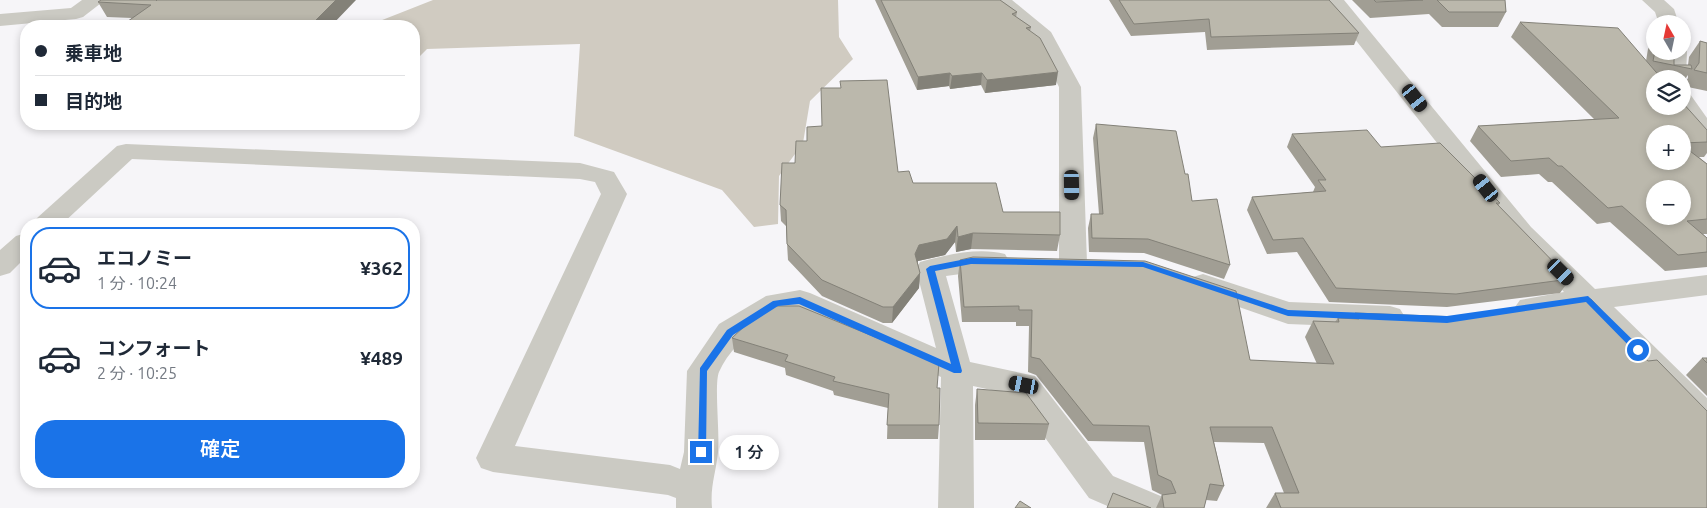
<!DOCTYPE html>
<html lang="ja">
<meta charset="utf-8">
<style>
body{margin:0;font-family:Ubuntu,"Noto Sans JP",sans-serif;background:#f2f2f3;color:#1f2937;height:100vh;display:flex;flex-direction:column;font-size:19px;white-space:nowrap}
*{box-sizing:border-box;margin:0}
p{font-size:16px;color:#747a83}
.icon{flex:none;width:28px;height:28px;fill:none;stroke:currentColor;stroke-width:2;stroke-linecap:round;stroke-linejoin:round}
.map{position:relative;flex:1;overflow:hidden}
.side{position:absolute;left:20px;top:218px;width:400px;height:270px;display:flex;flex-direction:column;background:#fff;border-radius:20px;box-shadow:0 2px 8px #0003}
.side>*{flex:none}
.top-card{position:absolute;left:20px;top:20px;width:400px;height:110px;border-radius:20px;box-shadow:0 2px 8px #0003;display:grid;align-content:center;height:110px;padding:0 15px;background:#fff}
.needle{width:32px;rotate:351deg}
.buttons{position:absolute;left:1646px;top:15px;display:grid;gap:10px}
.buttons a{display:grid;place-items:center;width:45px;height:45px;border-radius:50%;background:#fff;box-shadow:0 2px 8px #0003;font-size:25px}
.end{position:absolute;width:22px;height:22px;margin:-11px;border:6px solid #1a73e8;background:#fff;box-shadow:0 0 0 2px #fff}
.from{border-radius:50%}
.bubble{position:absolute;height:35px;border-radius:18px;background:#fff;box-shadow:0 2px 8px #0003;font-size:16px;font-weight:600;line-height:35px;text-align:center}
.car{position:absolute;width:15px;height:30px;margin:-15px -8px;border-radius:6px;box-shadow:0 0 4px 1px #0007;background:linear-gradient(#222 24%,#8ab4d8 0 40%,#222 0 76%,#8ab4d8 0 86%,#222 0)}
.top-card b{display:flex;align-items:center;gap:18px;height:48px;font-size:19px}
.top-card b+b{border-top:1px solid #e0e1e3}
.top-card i{width:12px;height:12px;background:#1f2937}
ul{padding:9px 0 0;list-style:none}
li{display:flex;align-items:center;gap:15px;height:82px;margin:0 10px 8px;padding:0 5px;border:2px solid transparent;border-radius:20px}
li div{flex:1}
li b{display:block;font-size:19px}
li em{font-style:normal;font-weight:600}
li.current{border-color:#1a73e8}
li>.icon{width:45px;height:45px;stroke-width:1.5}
.primary-button{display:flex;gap:10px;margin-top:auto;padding:10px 15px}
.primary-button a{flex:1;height:58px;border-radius:20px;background:#1a73e8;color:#fff;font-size:20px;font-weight:600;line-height:58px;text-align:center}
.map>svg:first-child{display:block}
.water{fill:#d0cbc1}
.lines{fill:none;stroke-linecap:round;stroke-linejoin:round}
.minor{fill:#cbcac3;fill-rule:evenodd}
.wall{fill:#a19e94;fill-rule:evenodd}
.shaded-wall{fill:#838178}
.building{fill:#bbb8ac;stroke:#838178;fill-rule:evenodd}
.route{fill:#1a73e8}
</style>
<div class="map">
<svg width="1707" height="508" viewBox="0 0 1707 508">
<rect width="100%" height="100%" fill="#f6f5f8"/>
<!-- water -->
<path class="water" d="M 433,0 L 838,0 L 839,37 L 853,59 L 810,101 L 803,143 L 779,176 L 778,224 L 754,227 L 722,190 L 574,136 L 580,44 L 427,49 L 414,62 L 414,26 L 367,26 Z"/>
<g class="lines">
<!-- minor -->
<path class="minor" d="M 82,0 L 105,0 L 83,17 L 76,19 L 0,26 L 0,14 L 71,8 Z
M 990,0 L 1012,0 L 1051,32 L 1081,87 L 1087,263 L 1083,270 L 1073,273 L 1063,270 L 1059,263 L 1059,87 L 1035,39 Z
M 1324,0 L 1344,0 L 1531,227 L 1595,289 L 1707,275 L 1707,295 L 1614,307 L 1707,398 L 1707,432 L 1695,428 L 1582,311 L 1530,318 L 1520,314 L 1515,307 L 1520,300 L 1564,292 L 1513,239 Z
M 1642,0 L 1664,0 L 1674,9 L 1679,24 L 1659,24 L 1655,12 Z
M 1682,46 L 1687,51 L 1686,79 L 1682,84 L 1682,79 L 1664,79 L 1665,51 L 1682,51 Z
M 1682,92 L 1690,94 L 1707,118 L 1707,141 L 1699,139 L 1676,106 L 1682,106 Z
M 126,144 L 580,163 L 614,172 L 627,194 L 515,446 L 670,465 L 680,469 L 684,452 L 687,371 L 719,324 L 766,296 L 800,290 L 810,293 L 936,348 L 916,269 L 920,262 C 946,255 978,247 1005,254 L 1009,261 L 1005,268 L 946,276 L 970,362 L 1035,376 L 1113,476 L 1163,497 L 1168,508 L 1112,508 L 1089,498 L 1014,395 L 973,386 L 974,508 L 938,508 L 941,377 L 797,311 C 766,315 732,343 719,372 C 714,384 720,434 718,452 C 716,473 710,486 712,508 L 676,508 L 676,498 L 668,495 L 493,472 L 481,468 L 476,458 L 601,194 L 595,182 L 580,179 L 132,159 L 62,224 L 33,224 L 37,218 L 117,146 Z
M 26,233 L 26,257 L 10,273 L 0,276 L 0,250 L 16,236 Z
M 1203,274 L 1289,302 L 1390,306 L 1400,309 L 1405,317 L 1400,325 L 1390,328 L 1288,324 L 1193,291 L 1189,284 L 1193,277 Z"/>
</g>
<!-- wall -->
<path class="wall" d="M 356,0 L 132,18 L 107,17 L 98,2 Z
M 875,0 L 1000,0 L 1017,12 L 1016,17 L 1031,27 L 1030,31 L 1056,85 L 985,93 L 981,85 L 950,89 L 949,86 L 917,90 Z
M 1109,0 L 1329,0 L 1359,33 L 1354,45 L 1207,50 L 1205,32 L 1131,36 Z
M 1352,0 L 1505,0 L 1506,12 L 1498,27 L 1442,27 L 1429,14 L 1370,18 Z
M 1520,22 L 1646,61 L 1648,49 L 1655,39 L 1655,51 L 1674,65 L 1688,65 L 1689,57 L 1700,41 L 1707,43 L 1707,91 L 1683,86 L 1688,78 L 1688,75 L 1682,83 L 1682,79 L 1655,79 L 1707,130 L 1707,153 L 1704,157 L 1699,157 L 1707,164 L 1707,234 L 1703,234 L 1707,238 L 1707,267 L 1665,271 L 1610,222 L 1597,224 L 1552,182 L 1548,182 L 1539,174 L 1501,177 L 1470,141 L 1478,126 L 1594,119 L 1511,37 ZM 1682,134 L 1682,161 L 1655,161 Z
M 1096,124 L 1185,174 L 1192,201 L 1230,265 L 1224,279 L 1144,253 L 1089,252 L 1088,228 L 1091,214 L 1099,214 L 1093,138 Z
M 1292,134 L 1381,147 L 1500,203 L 1498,206 L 1570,279 L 1560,293 L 1447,307 L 1329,302 L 1297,252 L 1267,254 L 1247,210 L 1252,197 L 1313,192 L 1315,187 L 1287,147 Z
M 898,172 L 913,183 L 1003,212 L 1060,235 L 1057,251 L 971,249 L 956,252 L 955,242 L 945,255 L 918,261 L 918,263 L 920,273 L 919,288 L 892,323 L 883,323 L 822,296 L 788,260 L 786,226 L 781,221 L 780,205 Z
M 960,260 L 1250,360 L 1317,364 L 1305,337 L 1313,321 L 1335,322 L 1338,318 L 1351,319 L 1355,313 L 1707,508 L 1266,508 L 1275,493 L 1284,493 L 1264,443 L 1214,442 L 1224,486 L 1217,501 L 1206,500 L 1204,508 L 1156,508 L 1162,495 L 1152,490 L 1144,442 L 1088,441 L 1036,375 L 1028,372 L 1029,326 L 1016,326 L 1016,322 L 962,322 L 958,276 Z
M 732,338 L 937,388 L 939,425 L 938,439 L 887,439 L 888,408 L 834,395 L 833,391 L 786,375 L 785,368 L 734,352 Z
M 1702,358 L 1707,358 L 1707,396 L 1686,375 Z
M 977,389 L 1049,424 L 1045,440 L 975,440 L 975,405 Z"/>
<!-- shaded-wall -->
<path class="shaded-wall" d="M 336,0 L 356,0 L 331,26 L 310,26 Z
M 1058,72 L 1056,85 L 985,93 L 987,80 Z
M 950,73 L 949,86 L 917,90 L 918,77 Z
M 982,73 L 981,85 L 950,89 L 952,76 Z
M 957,226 L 955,242 L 945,255 L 918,261 L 914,269 L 915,254 L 919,245 Z
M 973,233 L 971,249 L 956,252 L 958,237 Z
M 920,273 L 919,288 L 892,323 L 893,307 Z"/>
<!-- building -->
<path class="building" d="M 101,0 L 157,0 L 156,1 L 157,0 L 336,0 L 310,26 L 121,26 L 151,5 L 98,2 Z
M 881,0 L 1000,0 L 1017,12 L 1012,14 L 1031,27 L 1026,28 L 1040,38 L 1058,72 L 987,80 L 982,73 L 952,76 L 950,73 L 918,77 Z
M 1119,0 L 1329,0 L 1359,33 L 1211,37 L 1209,19 L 1134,24 Z
M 1374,0 L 1423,0 L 1376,2 Z
M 1437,0 L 1505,0 L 1506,12 L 1449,12 Z
M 1520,22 L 1618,28 L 1662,79 L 1655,79 L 1655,106 L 1682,106 L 1682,102 L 1707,130 L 1707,142 L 1682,143 L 1682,134 L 1655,134 L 1655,161 L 1682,161 L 1682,145 L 1707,164 L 1707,219 L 1687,221 L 1707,238 L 1707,252 L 1678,255 L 1622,206 L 1608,208 L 1562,166 L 1558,166 L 1549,158 L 1511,161 L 1478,126 L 1619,118 ZM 1655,189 L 1682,189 L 1682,216 L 1655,216 Z
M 1700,41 L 1707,43 L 1707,73 L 1694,70 L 1699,63 Z
M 1655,51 L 1674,51 L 1674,65 L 1691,65 L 1692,69 L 1653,61 Z
M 887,80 L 898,172 L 909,171 L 913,183 L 996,183 L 1003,212 L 1060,212 L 1060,235 L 973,233 L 958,237 L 957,226 L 947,239 L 919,245 L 915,254 L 920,273 L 893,307 L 883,307 L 822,280 L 787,244 L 786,210 L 780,205 L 782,163 L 795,163 L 796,141 L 807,141 L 807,127 L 822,126 L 821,88 L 841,88 L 840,81 Z
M 1096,124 L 1176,131 L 1185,174 L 1188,174 L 1192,201 L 1217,199 L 1230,265 L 1148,239 L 1092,238 L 1091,214 L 1103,214 Z
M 1367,130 L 1381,147 L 1440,143 L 1500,203 L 1496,203 L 1570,279 L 1456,294 L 1336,288 L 1303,238 L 1273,240 L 1252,197 L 1326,191 L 1318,180 L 1326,180 L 1292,134 Z
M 973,257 L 1145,261 L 1236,291 L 1250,360 L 1334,364 L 1313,321 L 1339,322 L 1338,318 L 1359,319 L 1355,313 L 1458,317 L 1591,299 L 1648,361 L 1657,360 L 1707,411 L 1707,508 L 1281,508 L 1275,493 L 1299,493 L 1272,427 L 1210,427 L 1224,486 L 1210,484 L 1204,508 L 1164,508 L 1162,495 L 1176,493 L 1171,481 L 1158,475 L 1149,426 L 1093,425 L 1040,359 L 1031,357 L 1032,310 L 1019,310 L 1019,306 L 964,307 L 960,260 Z
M 773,306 L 799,306 L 939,363 L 937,388 L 940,388 L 939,425 L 887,425 L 889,394 L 833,381 L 835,377 L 785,361 L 788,355 L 732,338 L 751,320 Z
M 1702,358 L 1707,358 L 1707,363 Z
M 977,389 L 1026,393 L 1049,424 L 978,423 Z
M 1113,493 L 1151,508 L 1107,508 Z
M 1020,501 L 1031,508 L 1015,508 Z"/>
<!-- route -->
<path class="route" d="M 971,258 L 1143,262 L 1288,310 L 1447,316 L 1588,296 L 1643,350 L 1641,352 L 1635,352 L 1586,302 L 1447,323 L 1288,316 L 1143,267 L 971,264 L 935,271 L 962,371 L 961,373 L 954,373 L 799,304 L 778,306 L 733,335 L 707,371 L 706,452 L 705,455 L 698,455 L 700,368 L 727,330 L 773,301 L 800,297 L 951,364 L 926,269 L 930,266 Z"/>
</svg>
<div class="buttons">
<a><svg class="needle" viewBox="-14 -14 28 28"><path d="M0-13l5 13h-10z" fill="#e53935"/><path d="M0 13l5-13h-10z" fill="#747a83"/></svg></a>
<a><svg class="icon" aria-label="layers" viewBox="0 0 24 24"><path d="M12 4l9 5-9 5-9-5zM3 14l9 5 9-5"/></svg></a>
<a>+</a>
<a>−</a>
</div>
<i class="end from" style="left:1638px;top:350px"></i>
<i class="end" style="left:701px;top:452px"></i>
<div class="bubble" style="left:719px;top:435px;width:60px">1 分</div>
<i class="car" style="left:1415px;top:98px;rotate:142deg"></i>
<i class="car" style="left:1072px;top:185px;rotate:179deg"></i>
<i class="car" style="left:1486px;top:188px;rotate:322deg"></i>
<i class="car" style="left:1561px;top:272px;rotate:135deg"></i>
<i class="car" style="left:1024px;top:385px;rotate:282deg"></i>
<div class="top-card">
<b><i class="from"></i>乗車地</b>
<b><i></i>目的地</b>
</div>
<section class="side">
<ul>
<li class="current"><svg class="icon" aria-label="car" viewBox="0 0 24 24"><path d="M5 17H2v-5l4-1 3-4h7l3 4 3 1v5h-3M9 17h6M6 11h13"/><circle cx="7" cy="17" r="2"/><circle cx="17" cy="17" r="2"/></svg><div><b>エコノミー</b><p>1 分 · 10:24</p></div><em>¥362</em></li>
<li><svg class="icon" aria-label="car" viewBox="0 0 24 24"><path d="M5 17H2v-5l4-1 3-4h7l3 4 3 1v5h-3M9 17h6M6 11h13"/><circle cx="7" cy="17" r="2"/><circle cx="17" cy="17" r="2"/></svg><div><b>コンフォート</b><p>2 分 · 10:25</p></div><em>¥489</em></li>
</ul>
<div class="primary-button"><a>確定</a></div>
</section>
</div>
